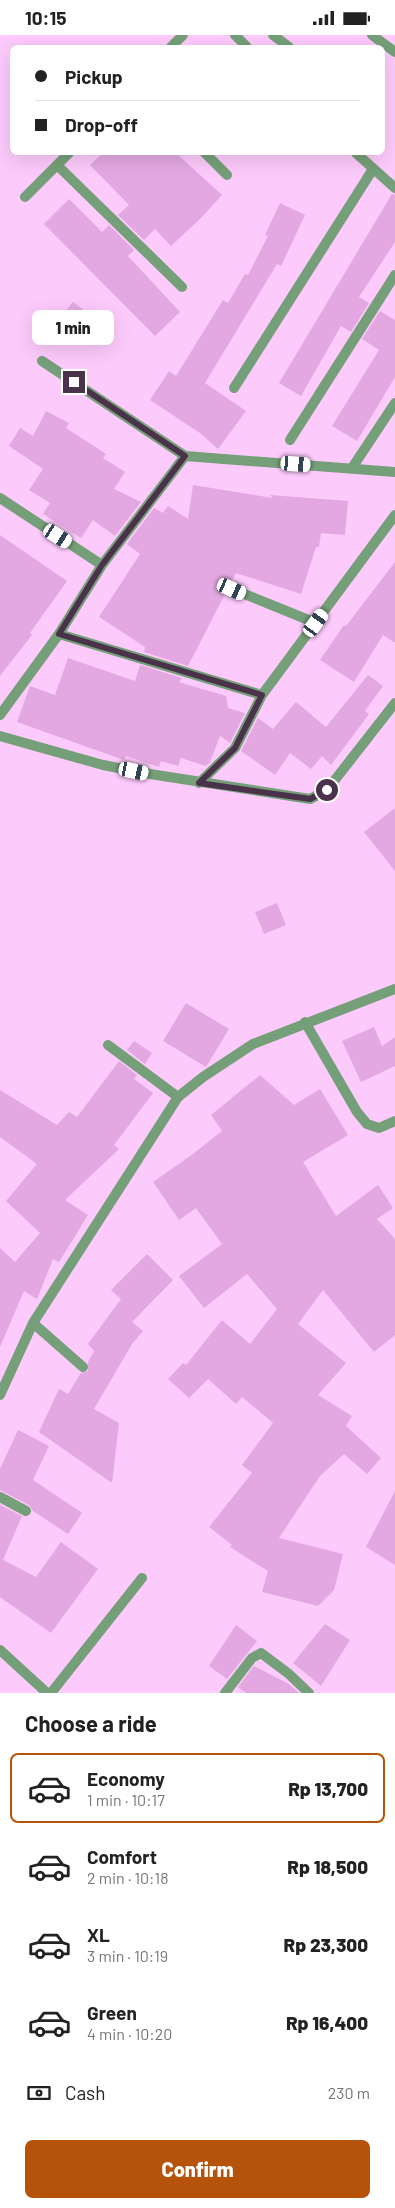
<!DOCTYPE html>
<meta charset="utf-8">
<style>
body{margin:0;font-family:Barlow,sans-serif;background:#f6f6f6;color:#222;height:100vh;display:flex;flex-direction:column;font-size:19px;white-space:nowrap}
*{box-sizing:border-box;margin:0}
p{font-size:16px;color:#767676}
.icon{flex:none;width:28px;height:28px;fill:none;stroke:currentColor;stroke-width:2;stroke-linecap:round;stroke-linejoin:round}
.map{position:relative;height:1658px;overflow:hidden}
.panel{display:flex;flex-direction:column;background:#fff;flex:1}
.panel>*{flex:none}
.guide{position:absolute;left:10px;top:10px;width:375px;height:110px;border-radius:8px;box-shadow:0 5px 20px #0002;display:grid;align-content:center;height:110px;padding:0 25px;background:#fff}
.end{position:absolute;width:22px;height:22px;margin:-11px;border:6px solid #4b324b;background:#fff;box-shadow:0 0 0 2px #fff}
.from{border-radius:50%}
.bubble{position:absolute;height:35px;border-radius:8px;background:#fff;box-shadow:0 5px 20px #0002;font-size:16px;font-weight:800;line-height:35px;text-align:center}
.car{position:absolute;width:15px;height:30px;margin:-15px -8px;border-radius:6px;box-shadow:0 0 4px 1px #0007;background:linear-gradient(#fff 24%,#345 0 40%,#fff 0 76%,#345 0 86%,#fff 0)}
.guide b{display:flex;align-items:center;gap:18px;height:48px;font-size:19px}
.guide b+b{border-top:1px solid #e0e0e0}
.guide i{width:12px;height:12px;background:#222}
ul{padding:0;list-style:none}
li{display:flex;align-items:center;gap:15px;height:70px;margin:0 10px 8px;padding:0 15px;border:2px solid transparent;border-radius:8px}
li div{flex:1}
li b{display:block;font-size:19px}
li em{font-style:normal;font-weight:800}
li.on{border-color:#b45309}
li>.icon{width:45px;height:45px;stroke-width:1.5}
h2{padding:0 25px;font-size:22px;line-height:60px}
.pay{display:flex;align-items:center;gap:12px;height:55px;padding:0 25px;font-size:19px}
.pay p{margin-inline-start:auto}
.button{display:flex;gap:10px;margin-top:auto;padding:10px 25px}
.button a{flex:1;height:58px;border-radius:8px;background:#b45309;color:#fff;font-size:20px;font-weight:800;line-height:58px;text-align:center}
.status{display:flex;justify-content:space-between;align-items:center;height:35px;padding:0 25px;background:#fff;direction:ltr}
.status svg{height:14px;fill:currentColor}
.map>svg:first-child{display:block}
.building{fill:#e3a8e2}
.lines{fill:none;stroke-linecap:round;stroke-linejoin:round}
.service{stroke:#749f78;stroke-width:10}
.minor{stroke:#749f78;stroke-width:10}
.route{stroke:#4b324b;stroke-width:6}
</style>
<div class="status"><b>10:15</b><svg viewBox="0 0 49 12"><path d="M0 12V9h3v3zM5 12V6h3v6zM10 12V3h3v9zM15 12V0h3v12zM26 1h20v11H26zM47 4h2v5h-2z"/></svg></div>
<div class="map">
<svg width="395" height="1658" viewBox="0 0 395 1658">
<rect width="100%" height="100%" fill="#fccafb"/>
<!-- building -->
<path class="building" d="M 103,118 L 176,118 L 222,160 L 201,183 L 171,211 L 155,194 L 144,205 L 118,180 L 129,170 L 90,130 Z
M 392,159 L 395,160 L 395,207 L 359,262 L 369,268 L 351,297 L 341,291 L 301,361 L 279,348 Z
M 69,164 L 102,197 L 109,190 L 134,215 L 128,221 L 180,277 L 155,301 L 44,189 Z
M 280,168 L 305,180 L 281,231 L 277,229 L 205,348 L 246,376 L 218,414 L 200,398 L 150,365 L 169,336 L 176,341 L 223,265 L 228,268 L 245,239 L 248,240 L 268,201 L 265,200 Z
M 73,267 L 89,279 L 66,310 L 49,297 Z
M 380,276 L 395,285 L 395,342 L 357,406 L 332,391 L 379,315 L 362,304 Z
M 46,376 L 69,388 L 66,393 L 106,419 L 103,423 L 125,437 L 114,454 L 141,467 L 115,501 L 93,485 L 81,503 L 43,479 L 50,468 L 29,455 L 43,434 L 9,411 L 20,393 L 33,401 Z
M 193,450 L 273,463 L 270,460 L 348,466 L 345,500 L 321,498 L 319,512 L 316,512 L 301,559 L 236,538 L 231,547 L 226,551 L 226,557 L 188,631 L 144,617 L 145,612 L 99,582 L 140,519 L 127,509 L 154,473 L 163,478 L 168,471 L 188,484 Z
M 0,500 L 67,546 L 30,598 L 32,600 L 0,641 Z
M 395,527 L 395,608 L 383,600 L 354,647 L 320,625 L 344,590 L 346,591 Z
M 68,623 L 135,646 L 140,630 L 182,643 L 179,647 L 226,661 L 228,673 L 245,678 L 230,708 L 220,701 L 210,727 L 206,731 L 181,723 L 178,731 L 161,726 L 159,732 L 126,721 L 124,725 L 17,687 L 30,651 L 55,660 Z
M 368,640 L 383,651 L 365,676 L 369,679 L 331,730 L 322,721 L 311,734 L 290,718 L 275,740 L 241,716 L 258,683 L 273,694 L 296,667 L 326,692 Z
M 395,773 L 395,836 L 364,797 Z
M 277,868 L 286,890 L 264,899 L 255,877 Z
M 186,968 L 229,994 L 206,1032 L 163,1006 Z
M 374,992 L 382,1011 L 395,1002 L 395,1031 L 361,1047 L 342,1006 Z
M 134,1006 L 152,1018 L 145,1029 L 127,1015 Z
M 119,1026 L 137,1040 L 134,1044 L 153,1058 L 114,1110 L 119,1114 L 65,1165 L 88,1180 L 59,1227 L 53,1224 L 37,1264 L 24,1256 L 0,1312 L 0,1213 L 15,1227 L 40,1198 L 6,1166 L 37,1129 L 0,1102 L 0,1055 L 57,1090 L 69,1077 L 77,1082 Z
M 260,1040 L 294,1070 L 320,1054 L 348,1100 L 303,1127 L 336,1181 L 378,1150 L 393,1173 L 377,1184 L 395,1204 L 395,1300 L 374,1317 L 323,1255 L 298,1289 L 346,1328 L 318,1360 L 352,1381 L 346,1391 L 381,1423 L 367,1439 L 344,1419 L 320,1441 L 279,1503 L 343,1519 L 334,1555 L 318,1571 L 262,1557 L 268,1536 L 230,1512 L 232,1510 L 209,1492 L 252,1438 L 242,1430 L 273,1388 L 242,1362 L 236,1369 L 208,1344 L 189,1363 L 168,1344 L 183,1328 L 186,1330 L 222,1285 L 250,1309 L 277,1274 L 247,1239 L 204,1273 L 179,1241 L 222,1209 L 196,1173 L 179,1185 L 153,1147 L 193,1119 L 222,1096 L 211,1080 Z
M 147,1219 L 173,1245 L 132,1287 L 143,1296 L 132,1309 L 94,1374 L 119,1388 L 112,1448 L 39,1397 L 59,1354 L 68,1359 L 81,1338 L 88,1336 L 88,1327 L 94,1316 L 88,1309 L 121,1264 L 111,1255 Z
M 18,1395 L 49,1411 L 33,1445 L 82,1478 L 68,1499 L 33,1476 L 29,1470 L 0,1455 L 0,1434 Z
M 395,1456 L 395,1530 L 366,1512 Z
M 0,1470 L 22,1481 L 3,1525 L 36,1542 L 61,1507 L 98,1534 L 51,1598 L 0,1562 Z
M 325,1589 L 350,1605 L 321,1651 L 293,1628 Z
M 236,1590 L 257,1606 L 227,1644 L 209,1631 Z
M 254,1631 L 289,1649 L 299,1658 L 246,1658 L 238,1652 Z"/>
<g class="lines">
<!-- service -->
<path class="service" d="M 108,1010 L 178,1062
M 51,1658 L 142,1543"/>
<!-- minor -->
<path class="minor" d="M 235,0 L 247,12
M 273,0 L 289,12
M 372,0 L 395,17
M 171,12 L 183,0
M 205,118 L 227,140
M 356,118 L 395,153
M 57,130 L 182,252
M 25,162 L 69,118
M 42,326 L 185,421 L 395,437
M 234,353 L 373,134
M 290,405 L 395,240
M 352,433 L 395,368
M 0,463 L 102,530 L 59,599
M 102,530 L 185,421
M 232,554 L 316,588
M 0,680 L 59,599 L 262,660
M 0,701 L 103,730 L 150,739 L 310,764 L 327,755 L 395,668
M 199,748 L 235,713 L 262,660 L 395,480
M 305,987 L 357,1077 L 367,1089 L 379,1093 L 395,1086
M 33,1288 L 83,1332
M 0,1360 L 33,1288 L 178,1062 L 203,1042 L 253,1009 L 395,954
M 0,1462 L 26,1476
M 0,1615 L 47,1658
M 225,1658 L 252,1623 L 261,1618 L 289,1639 L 309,1658"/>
</g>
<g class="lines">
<!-- route -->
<path class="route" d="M 74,347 L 185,421 L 102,530 L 59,599 L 262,660 L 235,713 L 199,748 L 310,764 L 327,755"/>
</g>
</svg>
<i class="end from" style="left:327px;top:755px"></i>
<i class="end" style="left:74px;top:347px"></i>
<div class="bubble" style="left:32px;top:275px;width:82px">1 min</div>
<i class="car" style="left:296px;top:429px;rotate:94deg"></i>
<i class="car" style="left:58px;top:501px;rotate:123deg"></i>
<i class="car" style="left:232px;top:554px;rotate:114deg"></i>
<i class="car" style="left:316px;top:588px;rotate:36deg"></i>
<i class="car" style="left:134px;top:736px;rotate:102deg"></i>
<div class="guide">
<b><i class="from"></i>Pickup</b>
<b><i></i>Drop-off</b>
</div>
</div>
<section class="panel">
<h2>Choose a ride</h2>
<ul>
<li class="on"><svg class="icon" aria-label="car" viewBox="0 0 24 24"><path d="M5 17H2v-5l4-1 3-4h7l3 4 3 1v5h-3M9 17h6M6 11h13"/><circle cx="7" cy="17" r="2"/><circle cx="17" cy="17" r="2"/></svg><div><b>Economy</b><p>1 min · 10:17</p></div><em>Rp 13,700</em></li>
<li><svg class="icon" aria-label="car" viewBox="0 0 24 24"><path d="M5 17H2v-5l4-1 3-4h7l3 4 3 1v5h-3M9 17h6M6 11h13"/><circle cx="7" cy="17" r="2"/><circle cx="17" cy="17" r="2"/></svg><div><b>Comfort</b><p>2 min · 10:18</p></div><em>Rp 18,500</em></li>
<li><svg class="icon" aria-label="car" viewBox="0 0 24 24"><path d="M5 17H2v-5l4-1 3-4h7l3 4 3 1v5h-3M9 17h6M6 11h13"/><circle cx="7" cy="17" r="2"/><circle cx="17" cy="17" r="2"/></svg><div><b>XL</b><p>3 min · 10:19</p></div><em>Rp 23,300</em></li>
<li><svg class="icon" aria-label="car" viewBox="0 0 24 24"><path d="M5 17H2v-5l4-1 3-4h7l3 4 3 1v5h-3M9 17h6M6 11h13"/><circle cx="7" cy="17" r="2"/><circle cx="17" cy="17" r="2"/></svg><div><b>Green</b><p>4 min · 10:20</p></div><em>Rp 16,400</em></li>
</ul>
<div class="pay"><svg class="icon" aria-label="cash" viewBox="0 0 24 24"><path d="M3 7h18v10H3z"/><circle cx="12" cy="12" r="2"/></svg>Cash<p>230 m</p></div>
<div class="button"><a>Confirm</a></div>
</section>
